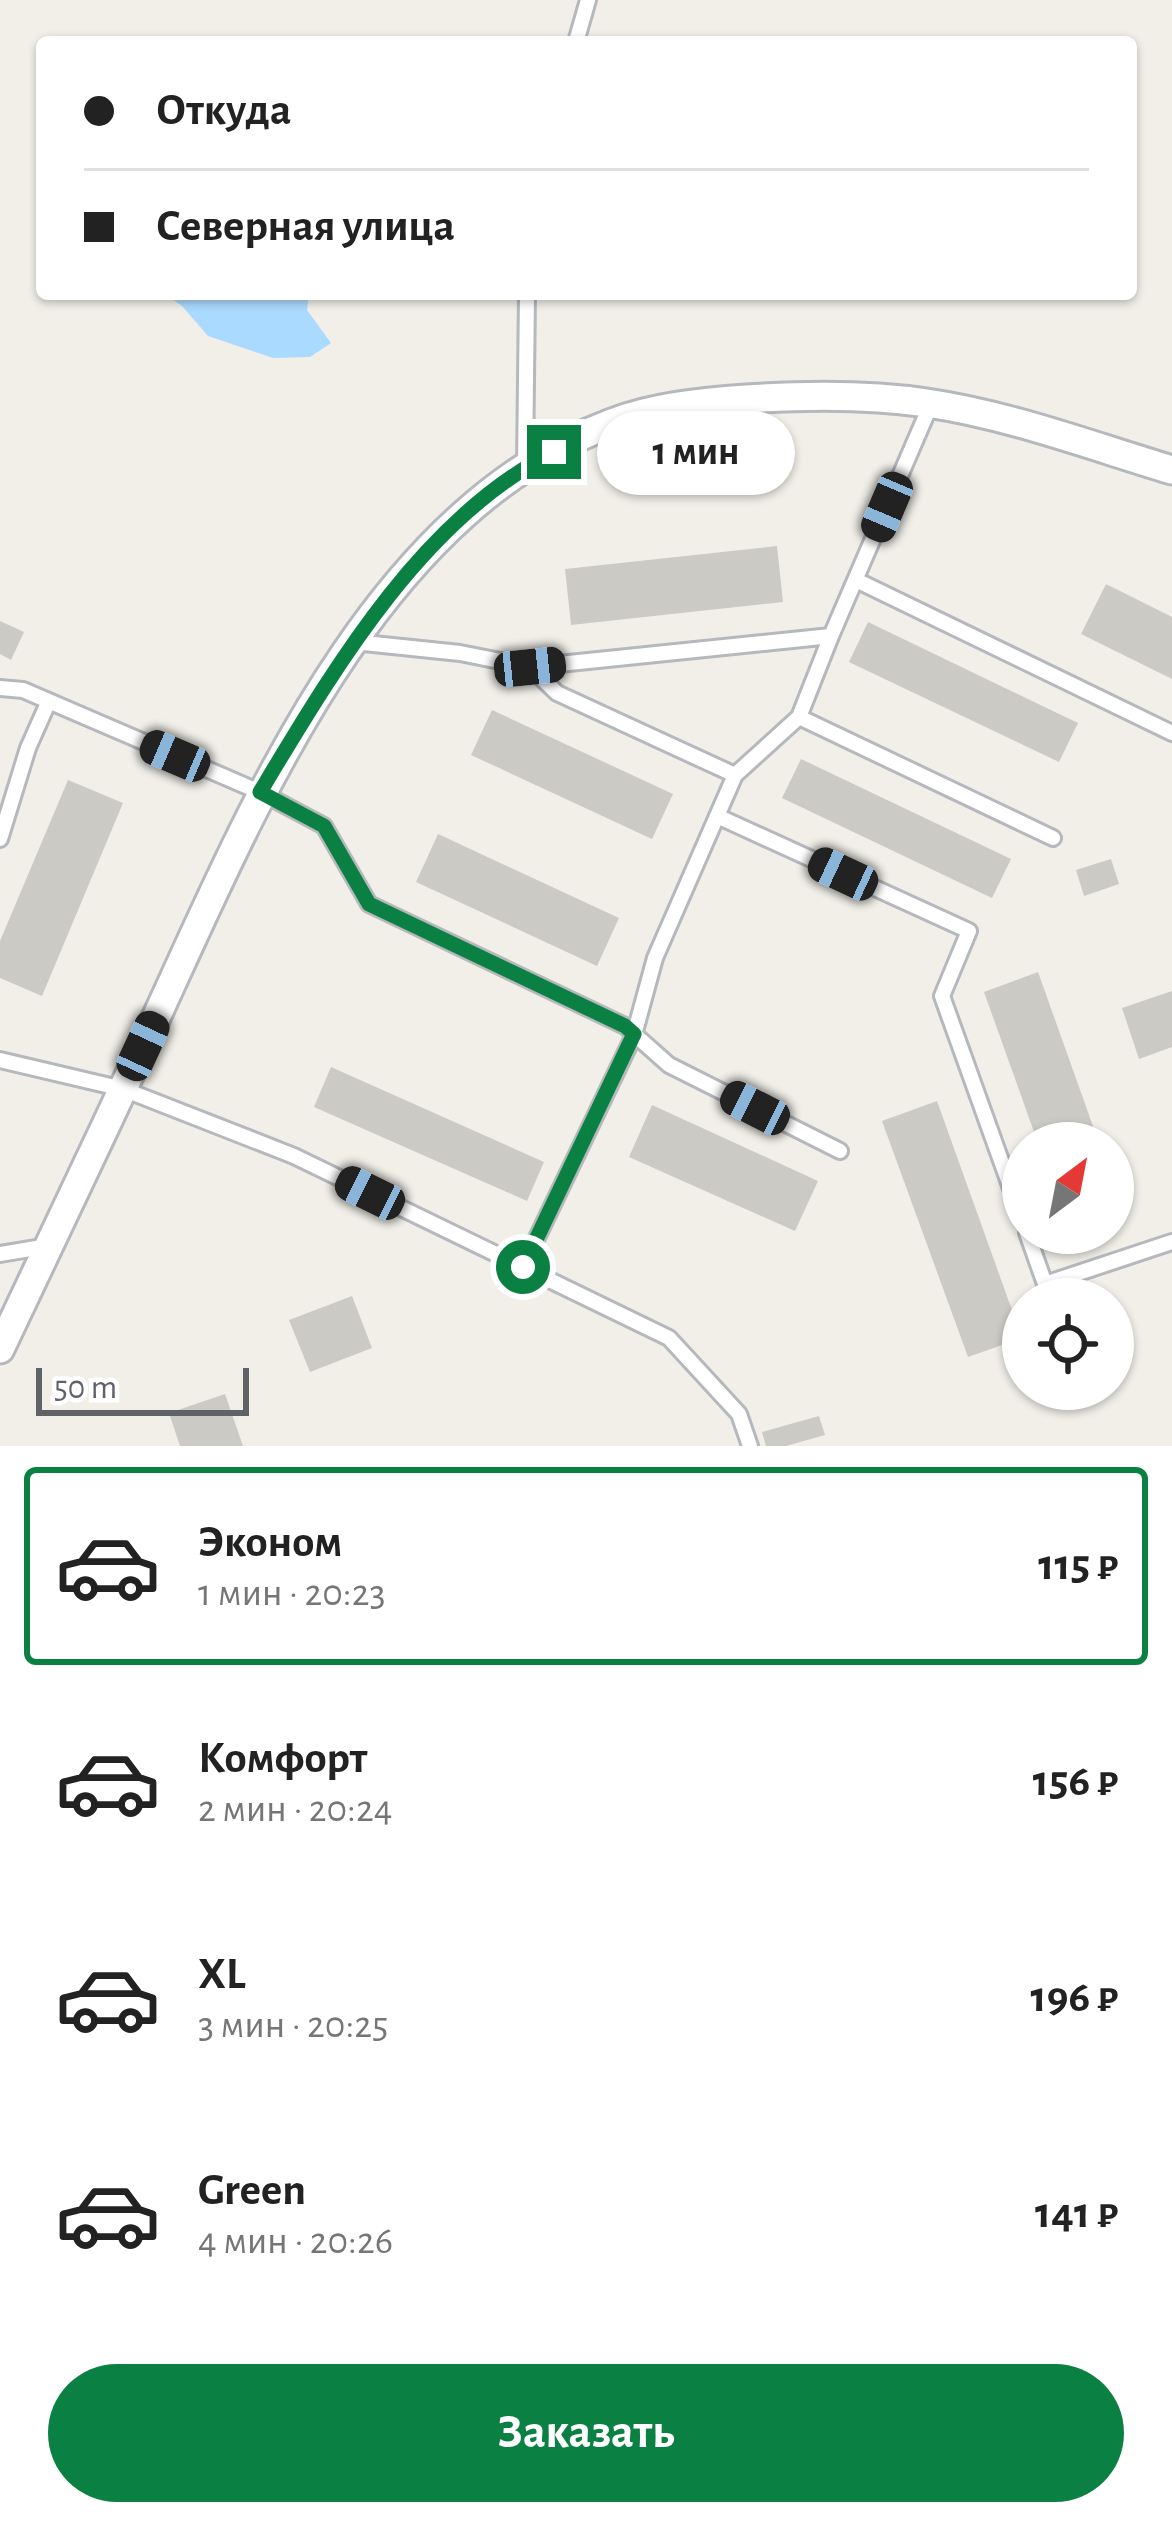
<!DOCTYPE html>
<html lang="ru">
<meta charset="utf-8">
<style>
body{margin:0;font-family:"Alegreya Sans",sans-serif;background:#f2f2f2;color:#222;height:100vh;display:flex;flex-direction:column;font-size:45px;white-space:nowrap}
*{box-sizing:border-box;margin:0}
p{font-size:39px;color:#767676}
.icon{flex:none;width:66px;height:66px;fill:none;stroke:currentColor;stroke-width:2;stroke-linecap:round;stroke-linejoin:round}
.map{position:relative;height:1446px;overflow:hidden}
.panel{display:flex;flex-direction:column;background:#fff;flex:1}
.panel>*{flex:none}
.top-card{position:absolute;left:36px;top:36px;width:1101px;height:264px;border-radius:12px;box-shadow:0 3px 9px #0004;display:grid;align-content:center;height:264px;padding:0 48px;background:#fff}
.needle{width:78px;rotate:32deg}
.controls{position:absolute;left:1002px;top:1122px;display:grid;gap:24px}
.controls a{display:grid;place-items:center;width:132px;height:132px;border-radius:50%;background:#fff;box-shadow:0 3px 9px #0004;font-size:60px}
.scale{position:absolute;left:36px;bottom:30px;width:213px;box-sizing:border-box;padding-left:12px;border:6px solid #5f6368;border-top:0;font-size:33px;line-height:42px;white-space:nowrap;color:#5f6368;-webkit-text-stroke:9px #fff;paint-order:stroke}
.end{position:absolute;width:54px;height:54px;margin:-27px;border:15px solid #0b8043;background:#fff;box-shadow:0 0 0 6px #fff}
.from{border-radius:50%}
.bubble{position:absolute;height:84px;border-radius:42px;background:#fff;box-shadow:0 3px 9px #0004;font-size:39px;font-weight:700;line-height:84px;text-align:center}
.car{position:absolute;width:36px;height:72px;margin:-36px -18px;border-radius:15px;box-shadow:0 0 9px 3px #0007;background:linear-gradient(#222 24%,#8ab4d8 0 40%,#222 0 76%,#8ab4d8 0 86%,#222 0)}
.top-card b{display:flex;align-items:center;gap:42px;height:114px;font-size:45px}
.top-card b+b{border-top:3px solid #e0e0e0}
.top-card i{width:30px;height:30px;background:#222}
ul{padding:21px 0 0;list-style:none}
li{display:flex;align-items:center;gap:36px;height:198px;margin:0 24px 18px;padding:0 24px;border:6px solid transparent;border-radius:12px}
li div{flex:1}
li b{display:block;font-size:45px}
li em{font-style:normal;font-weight:700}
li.selected{border-color:#0b8043}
li>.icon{width:108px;height:108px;stroke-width:1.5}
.cta{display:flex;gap:24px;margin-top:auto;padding:24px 48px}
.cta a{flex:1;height:138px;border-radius:72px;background:#0b8043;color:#fff;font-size:48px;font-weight:700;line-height:138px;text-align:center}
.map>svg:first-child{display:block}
.water{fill:#aadaff}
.building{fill:#cccac5}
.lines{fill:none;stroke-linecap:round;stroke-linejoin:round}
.service-casing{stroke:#b5b8bc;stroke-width:20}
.minor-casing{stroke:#b5b8bc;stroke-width:33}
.service{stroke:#fff;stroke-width:14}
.minor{stroke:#fff;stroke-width:27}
.route{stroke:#0b8043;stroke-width:15}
</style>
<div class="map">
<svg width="1172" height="1446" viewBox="0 0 1172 1446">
<rect width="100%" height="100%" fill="#f1efe8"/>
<!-- water -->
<path class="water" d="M 165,294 L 309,294 L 307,310 L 331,343 L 310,357 L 273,358 L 208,336 L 182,306 Z"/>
<!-- building -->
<path class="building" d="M 777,546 L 783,602 L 571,625 L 565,569 Z
M 1106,584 L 1172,617 L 1172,679 L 1081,634 Z
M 0,621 L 24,632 L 11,660 L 0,654 Z
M 868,622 L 1078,723 L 1059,762 L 849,662 Z
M 492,710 L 673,794 L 652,839 L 471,755 Z
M 801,759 L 1011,859 L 992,898 L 782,798 Z
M 68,780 L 123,803 L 42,996 L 0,978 L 0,941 Z
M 438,834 L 619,918 L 597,966 L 416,882 Z
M 1111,859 L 1119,884 L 1084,896 L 1076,870 Z
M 1038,972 L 1099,1143 L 1038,1143 L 984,992 Z
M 1172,991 L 1172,1047 L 1139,1059 L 1122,1008 Z
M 331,1067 L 544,1162 L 527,1201 L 314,1107 Z
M 937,1101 L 1022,1338 L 968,1357 L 882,1121 Z
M 652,1105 L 818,1181 L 795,1231 L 629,1157 Z
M 352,1296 L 372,1348 L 310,1372 L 289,1320 Z
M 225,1394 L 243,1446 L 180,1446 L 169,1413 Z
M 819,1416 L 825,1435 L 786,1446 L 766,1446 L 762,1432 Z"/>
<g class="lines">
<!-- service casing -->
<g class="service-casing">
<path id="service" d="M 576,42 L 588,0
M 525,466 L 527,294
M 856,580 L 1172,733
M 831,636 L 799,717 L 1053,838
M 354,642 L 460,653 L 530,667 L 831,636 L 931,404
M 0,688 L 23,690 L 260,792 L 324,826 L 369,904 L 625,1026 L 669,1065 L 840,1151
M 735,775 L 799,717
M 717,816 L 969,931 L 942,996 L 1023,1222
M 0,839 L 28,748 L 48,703
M 0,1060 L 123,1089 L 294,1156 L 669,1338 L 739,1414 L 750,1446
M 1027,1233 L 1045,1284 L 1172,1242
M 0,1254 L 48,1246
M 523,1267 L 634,1035 L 655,958 L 735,775 L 557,693 L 530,667"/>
</g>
<!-- minor casing -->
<g class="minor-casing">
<path id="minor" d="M 0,1349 C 52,1240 104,1130 155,1020 C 253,807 373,512 612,423 C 653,407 702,402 746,399 C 806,395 867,394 927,403 C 1009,415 1092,446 1172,470"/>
</g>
<!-- service -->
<use href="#service" class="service"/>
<!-- minor -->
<use href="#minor" class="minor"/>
</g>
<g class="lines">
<!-- route -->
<path class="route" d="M 523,1267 L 634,1034 L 625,1026 L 369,904 L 324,826 L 260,792 C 334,669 422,518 554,452"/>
</g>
</svg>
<div class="controls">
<a><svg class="needle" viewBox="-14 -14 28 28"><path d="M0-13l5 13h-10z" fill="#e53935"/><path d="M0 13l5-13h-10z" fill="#767676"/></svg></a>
<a><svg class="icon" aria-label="locate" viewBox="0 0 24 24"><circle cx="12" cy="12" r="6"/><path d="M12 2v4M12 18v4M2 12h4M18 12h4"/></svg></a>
</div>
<div class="scale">50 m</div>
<i class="end from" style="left:523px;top:1267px"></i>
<i class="end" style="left:554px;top:452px"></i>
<div class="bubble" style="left:597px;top:411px;width:198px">1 мин</div>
<i class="car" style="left:887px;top:507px;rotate:203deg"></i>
<i class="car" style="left:530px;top:667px;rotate:84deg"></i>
<i class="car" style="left:175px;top:756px;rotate:293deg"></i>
<i class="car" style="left:843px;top:874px;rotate:295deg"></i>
<i class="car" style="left:143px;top:1046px;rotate:25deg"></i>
<i class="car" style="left:755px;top:1108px;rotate:297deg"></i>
<i class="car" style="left:370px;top:1193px;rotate:296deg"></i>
<div class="top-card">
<b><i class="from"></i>Откуда</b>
<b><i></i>Северная улица</b>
</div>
</div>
<section class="panel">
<ul>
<li class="selected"><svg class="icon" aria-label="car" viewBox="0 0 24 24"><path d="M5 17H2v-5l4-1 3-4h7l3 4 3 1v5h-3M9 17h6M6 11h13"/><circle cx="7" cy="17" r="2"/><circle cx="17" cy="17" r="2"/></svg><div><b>Эконом</b><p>1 мин · 20:23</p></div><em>115 ₽</em></li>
<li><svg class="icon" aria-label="car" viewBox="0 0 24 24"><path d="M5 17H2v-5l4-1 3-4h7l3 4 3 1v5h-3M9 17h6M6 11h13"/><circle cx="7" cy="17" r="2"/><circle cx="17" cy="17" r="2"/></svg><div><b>Комфорт</b><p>2 мин · 20:24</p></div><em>156 ₽</em></li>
<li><svg class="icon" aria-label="car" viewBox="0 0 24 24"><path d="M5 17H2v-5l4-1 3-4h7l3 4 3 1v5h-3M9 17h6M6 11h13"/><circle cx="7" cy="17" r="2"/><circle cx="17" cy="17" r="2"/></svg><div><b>XL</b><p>3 мин · 20:25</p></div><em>196 ₽</em></li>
<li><svg class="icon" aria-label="car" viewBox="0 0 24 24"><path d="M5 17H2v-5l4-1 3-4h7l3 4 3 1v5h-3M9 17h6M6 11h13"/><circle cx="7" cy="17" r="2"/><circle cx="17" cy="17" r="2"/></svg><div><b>Green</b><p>4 мин · 20:26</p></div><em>141 ₽</em></li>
</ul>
<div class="cta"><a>Заказать</a></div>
</section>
